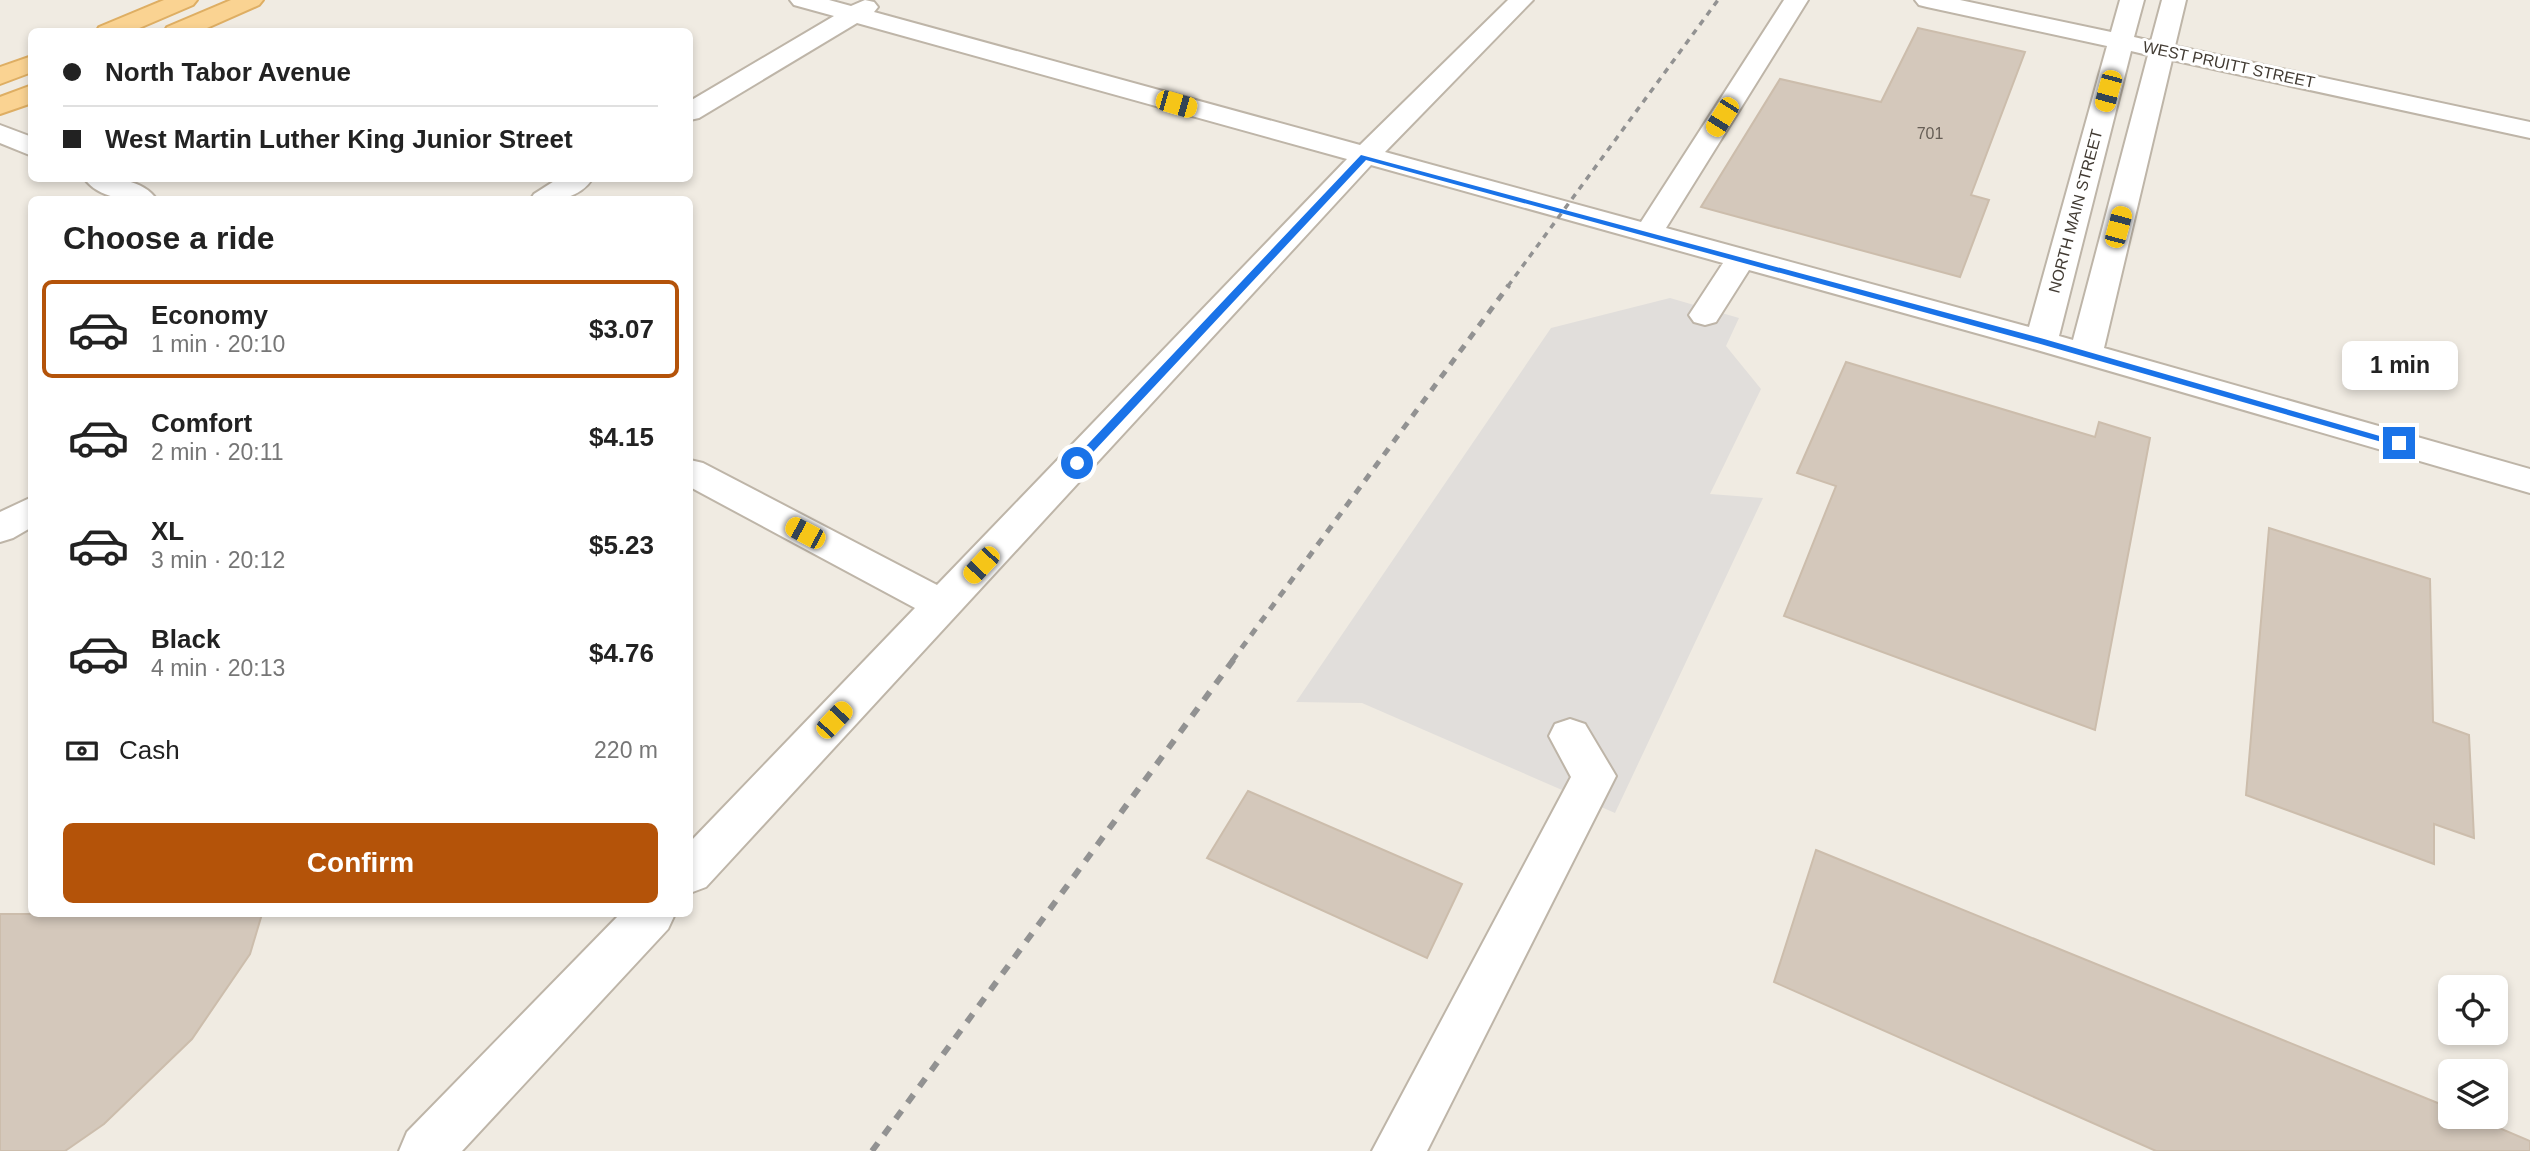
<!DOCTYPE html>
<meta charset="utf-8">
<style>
body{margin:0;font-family:Helvetica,sans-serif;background:#f6f6f6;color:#222;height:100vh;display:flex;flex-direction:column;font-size:26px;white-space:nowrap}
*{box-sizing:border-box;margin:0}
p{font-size:23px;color:#767676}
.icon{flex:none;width:38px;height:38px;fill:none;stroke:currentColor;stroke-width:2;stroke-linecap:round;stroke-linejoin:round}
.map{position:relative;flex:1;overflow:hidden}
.side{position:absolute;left:28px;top:196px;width:665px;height:721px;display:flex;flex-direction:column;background:#fff;border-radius:10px;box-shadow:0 4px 10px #0003}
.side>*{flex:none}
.guide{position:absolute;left:28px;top:28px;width:665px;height:154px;border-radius:10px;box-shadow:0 4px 10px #0003;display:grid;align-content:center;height:154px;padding:0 35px;background:#fff}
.controls{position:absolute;left:2438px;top:975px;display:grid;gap:14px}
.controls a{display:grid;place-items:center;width:70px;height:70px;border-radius:10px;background:#fff;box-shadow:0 4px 10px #0003;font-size:35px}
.end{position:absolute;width:32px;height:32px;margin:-16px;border:9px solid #1a73e8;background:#fff;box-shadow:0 0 0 4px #fff}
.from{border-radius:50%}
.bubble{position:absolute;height:49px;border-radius:10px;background:#fff;box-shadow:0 4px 10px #0003;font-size:23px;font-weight:700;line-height:49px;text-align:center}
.car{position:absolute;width:21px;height:42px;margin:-21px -10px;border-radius:9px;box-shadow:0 0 5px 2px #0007;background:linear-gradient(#f5c518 24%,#345 0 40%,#f5c518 0 76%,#345 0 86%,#f5c518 0)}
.guide b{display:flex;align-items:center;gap:24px;height:66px;font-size:26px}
.guide b+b{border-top:2px solid #e0e0e0}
.guide i{width:18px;height:18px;background:#222}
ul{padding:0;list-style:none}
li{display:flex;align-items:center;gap:21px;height:98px;margin:0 14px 10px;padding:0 21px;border:4px solid transparent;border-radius:10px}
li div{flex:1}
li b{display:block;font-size:26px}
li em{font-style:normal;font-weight:700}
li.selected{border-color:#b45309}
li>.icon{width:63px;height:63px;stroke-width:1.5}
h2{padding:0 35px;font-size:32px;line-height:84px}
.pay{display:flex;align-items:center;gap:18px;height:77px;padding:0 35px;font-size:26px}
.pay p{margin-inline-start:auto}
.action{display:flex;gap:14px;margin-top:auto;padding:14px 35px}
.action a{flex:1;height:80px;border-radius:10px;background:#b45309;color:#fff;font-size:28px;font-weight:700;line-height:80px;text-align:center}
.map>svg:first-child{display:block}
.parking{fill:#e1dedb}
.building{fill:#d4c8bb;stroke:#ccbdac;stroke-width:2}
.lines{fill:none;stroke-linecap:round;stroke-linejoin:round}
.minor-casing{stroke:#beb5a8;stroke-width:4}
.major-casing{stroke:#deae63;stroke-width:4}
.minor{fill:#fff;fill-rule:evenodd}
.major{fill:#fad392;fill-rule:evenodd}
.rail-far2{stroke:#929292;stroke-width:3.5;stroke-dasharray:6 6;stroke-linecap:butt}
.rail-far1{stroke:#929292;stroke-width:5;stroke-dasharray:8 8;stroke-linecap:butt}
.rail{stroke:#929292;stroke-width:6;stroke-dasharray:10 10;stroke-linecap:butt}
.route{fill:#1a73e8}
.labels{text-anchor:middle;stroke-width:6;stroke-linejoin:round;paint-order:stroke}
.far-street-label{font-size:16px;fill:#423b33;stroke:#fff}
.number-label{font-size:16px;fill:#665e55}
</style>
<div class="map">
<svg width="2530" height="1151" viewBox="0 0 2530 1151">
<rect width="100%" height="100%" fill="#f0ebe2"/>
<!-- parking -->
<path class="parking" d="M 1670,298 L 1739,318 L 1726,346 L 1761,389 L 1710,494 L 1763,498 L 1615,813 L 1362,703 L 1296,702 L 1551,328 Z"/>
<!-- building -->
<path class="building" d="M 1918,28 L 2025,52 L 1971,195 L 1989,200 L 1960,277 L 1701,207 L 1780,79 L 1881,102 Z
M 1846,362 L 2095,437 L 2099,422 L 2150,438 L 2095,730 L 1784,616 L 1836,486 L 1797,473 Z
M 2269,528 L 2430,579 L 2433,722 L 2469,735 L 2474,838 L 2434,824 L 2434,864 L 2246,795 Z
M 1248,791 L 1462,884 L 1427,958 L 1207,858 Z
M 1816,850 L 2450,1108 L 2450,1116 L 2471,1116 L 2530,1141 L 2530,1151 L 2156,1151 L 1774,982 Z
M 0,914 L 262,914 L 250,954 L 192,1039 L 104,1124 L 65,1151 L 0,1151 Z"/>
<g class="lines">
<!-- minor casing -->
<g class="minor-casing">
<path id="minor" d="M 790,0 L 829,0 L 851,6 L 865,0 L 874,2 L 878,7 L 874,12 L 1360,145 L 1508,0 L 1533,0 L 1385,152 L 1641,222 L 1784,0 L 1808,0 L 1666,228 L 2029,327 L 2107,46 L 1927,7 L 1919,5 L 1915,0 L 1960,0 L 2111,32 L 2120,0 L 2144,0 L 2134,37 L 2151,41 L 2162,0 L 2186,0 L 2175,46 L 2530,122 L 2530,138 L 2172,60 L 2104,348 L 2530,469 L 2530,493 L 2030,348 L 1749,270 L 1716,322 L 1705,325 L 1694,322 L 1689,315 L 1723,263 L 1371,165 L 706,887 L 690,893 L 690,842 L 915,608 L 690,487 L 690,460 L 703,463 L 937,585 L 1347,159 L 857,23 L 699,118 L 690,120 L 690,101 L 834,16 L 794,5 ZM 2131,51 L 2148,55 L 2073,340 L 2059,336 Z
M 0,125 L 32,137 L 32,156 L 0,143 Z
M 84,178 C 108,178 142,177 157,200 C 133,200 100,201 84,178 Z
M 559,178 L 593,178 C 578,201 554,200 530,200 L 534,194 Z
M 32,497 L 32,527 L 13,538 L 0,542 L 0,512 Z
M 1570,719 L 1585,724 L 1616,776 L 1427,1151 L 1372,1151 L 1571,777 L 1549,736 L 1555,724 Z
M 620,914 L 675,914 L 668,929 L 462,1151 L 399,1151 L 407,1132 Z"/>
</g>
<!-- major casing -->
<g class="major-casing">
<path id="major" d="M 164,0 L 197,0 L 193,5 L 130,32 L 96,32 L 99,27 Z
M 231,0 L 263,0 L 259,5 L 198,32 L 164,32 L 167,27 Z
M 32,56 L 32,72 L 0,84 L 0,67 Z
M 32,85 L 32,103 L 0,114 L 0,97 Z"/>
</g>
<!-- minor -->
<use href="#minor" class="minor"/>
<!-- major -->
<use href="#major" class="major"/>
<!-- rail-far2 -->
<path class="rail-far2" d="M 1508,286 L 1718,0"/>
<!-- rail-far1 -->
<path class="rail-far1" d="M 1232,661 L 1509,285"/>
<!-- rail -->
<path class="rail" d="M 872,1151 L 1234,659"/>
</g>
<!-- route -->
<path class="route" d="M 1361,155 L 2044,339 L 2404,443 L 2399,447 L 2037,343 L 1366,160 L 1081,465 L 1073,465 L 1073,460 Z"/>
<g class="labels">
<!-- far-street labels -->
<g class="far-street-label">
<text transform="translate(2229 64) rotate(12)" y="6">WEST PRUITT STREET</text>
<text transform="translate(2075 211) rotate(-75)" y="6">NORTH MAIN STREET</text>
</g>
<!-- number labels -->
<g class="number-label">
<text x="1930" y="139">701</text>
</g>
</g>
</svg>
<div class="controls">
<a><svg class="icon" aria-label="locate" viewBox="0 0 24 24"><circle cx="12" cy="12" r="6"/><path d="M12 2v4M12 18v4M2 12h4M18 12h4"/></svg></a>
<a><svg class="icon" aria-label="layers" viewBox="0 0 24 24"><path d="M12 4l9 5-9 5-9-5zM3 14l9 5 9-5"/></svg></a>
</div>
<i class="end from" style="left:1077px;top:463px"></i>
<i class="end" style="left:2399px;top:443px"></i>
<div class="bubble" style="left:2342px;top:341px;width:116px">1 min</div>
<i class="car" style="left:2108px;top:91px;rotate:195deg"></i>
<i class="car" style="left:1176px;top:104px;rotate:106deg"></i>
<i class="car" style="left:1722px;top:117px;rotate:212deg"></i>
<i class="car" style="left:2118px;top:227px;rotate:15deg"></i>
<i class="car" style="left:805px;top:533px;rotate:298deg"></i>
<i class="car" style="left:981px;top:565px;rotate:223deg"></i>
<i class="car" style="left:834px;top:720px;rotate:43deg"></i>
<div class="guide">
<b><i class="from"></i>North Tabor Avenue</b>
<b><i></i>West Martin Luther King Junior Street</b>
</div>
<section class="side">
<h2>Choose a ride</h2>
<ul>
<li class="selected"><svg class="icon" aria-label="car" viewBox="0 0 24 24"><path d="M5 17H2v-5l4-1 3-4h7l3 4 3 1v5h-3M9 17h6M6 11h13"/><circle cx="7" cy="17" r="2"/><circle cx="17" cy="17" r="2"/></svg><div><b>Economy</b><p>1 min · 20:10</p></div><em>$3.07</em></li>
<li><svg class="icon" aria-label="car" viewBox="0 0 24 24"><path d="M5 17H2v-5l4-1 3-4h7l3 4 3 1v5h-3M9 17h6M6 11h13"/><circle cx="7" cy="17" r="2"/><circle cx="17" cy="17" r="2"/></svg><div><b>Comfort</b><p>2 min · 20:11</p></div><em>$4.15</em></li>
<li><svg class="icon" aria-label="car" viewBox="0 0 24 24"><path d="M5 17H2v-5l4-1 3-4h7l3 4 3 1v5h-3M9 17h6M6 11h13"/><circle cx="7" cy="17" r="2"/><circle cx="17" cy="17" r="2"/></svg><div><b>XL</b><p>3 min · 20:12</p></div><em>$5.23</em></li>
<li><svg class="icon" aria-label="car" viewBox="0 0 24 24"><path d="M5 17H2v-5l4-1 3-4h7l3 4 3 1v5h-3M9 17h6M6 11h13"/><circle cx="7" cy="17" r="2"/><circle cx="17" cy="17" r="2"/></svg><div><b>Black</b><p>4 min · 20:13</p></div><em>$4.76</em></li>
</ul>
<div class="pay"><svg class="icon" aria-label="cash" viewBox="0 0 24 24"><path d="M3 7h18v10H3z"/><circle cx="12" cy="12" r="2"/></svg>Cash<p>220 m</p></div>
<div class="action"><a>Confirm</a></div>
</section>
</div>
